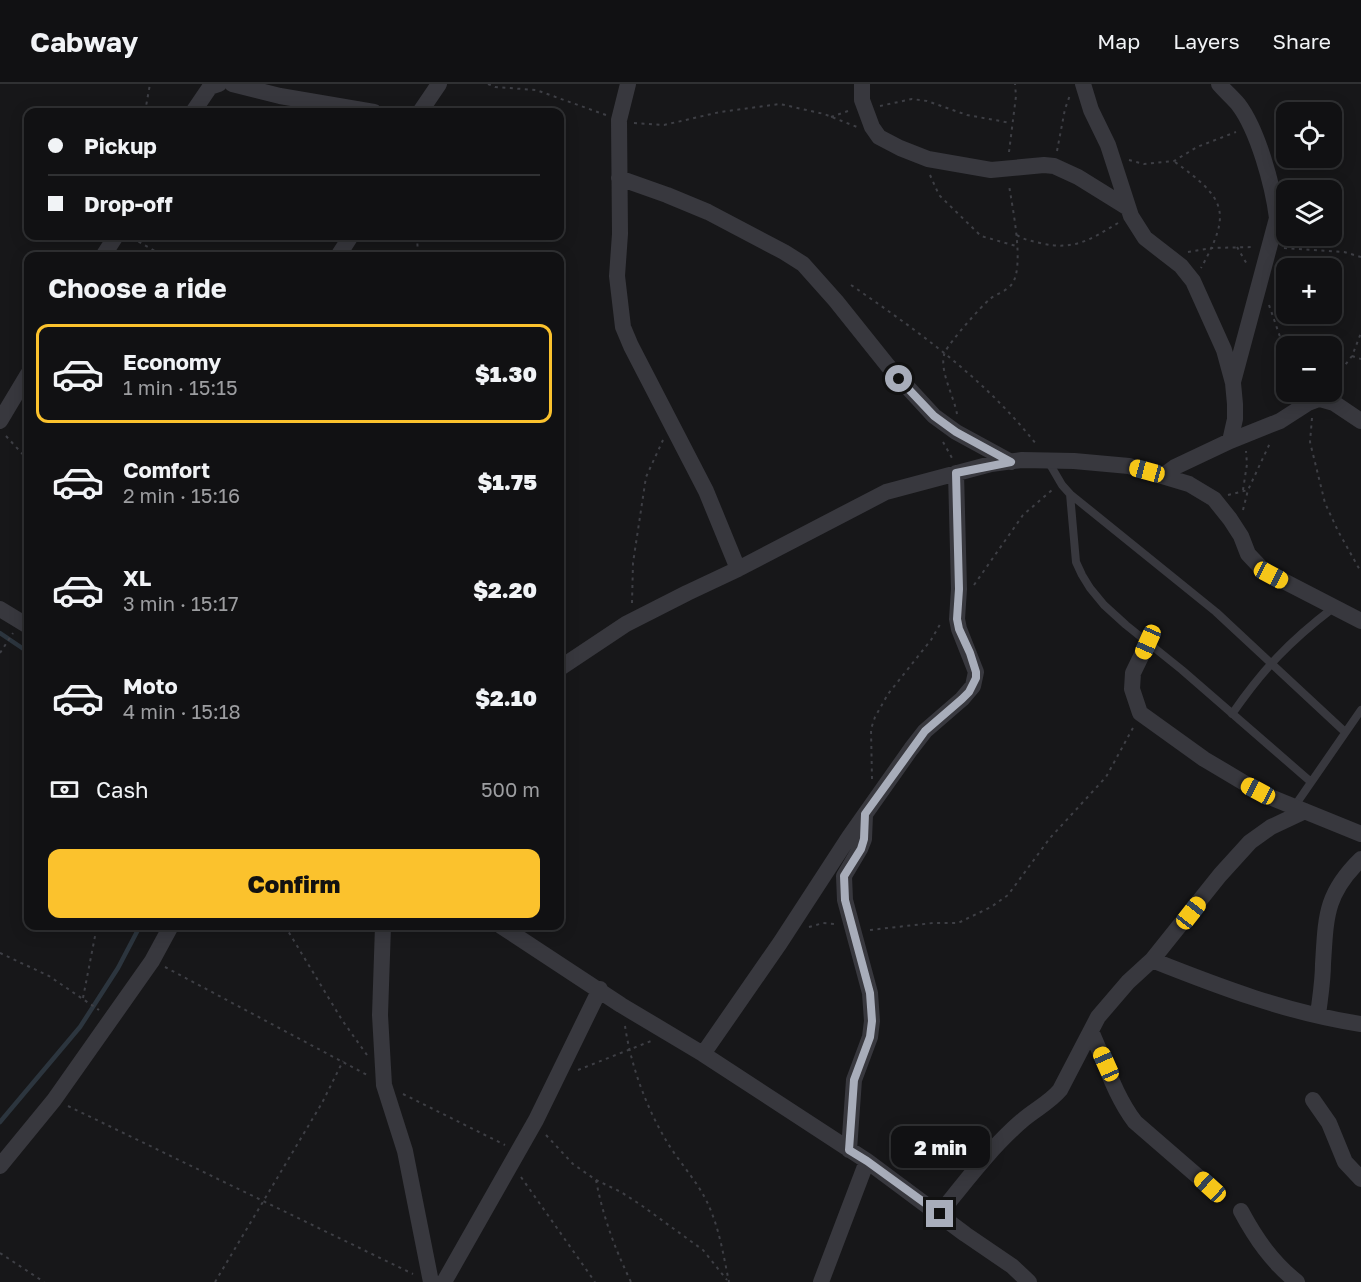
<!DOCTYPE html>
<meta charset="utf-8">
<style>
body{margin:0;font-family:"Golos Text",sans-serif;background:#1e1f21;color:#f1f3f6;height:100vh;display:flex;flex-direction:column;font-size:22px;white-space:nowrap}
*{box-sizing:border-box;margin:0}
p{font-size:20px;color:#9c9da0}
.icon{flex:none;width:33px;height:33px;fill:none;stroke:currentColor;stroke-width:2;stroke-linecap:round;stroke-linejoin:round}
.map{position:relative;flex:1;overflow:hidden}
.details{position:absolute;left:24px;top:168px;width:540px;height:678px;display:flex;flex-direction:column;background:#111113;border-radius:12px;box-shadow:0 3px 15px #0003,0 0 0 2px #303133}
.details>*{flex:none}
.top-card{position:absolute;left:24px;top:24px;width:540px;height:132px;border-radius:12px;box-shadow:0 3px 15px #0003,0 0 0 2px #303133;display:grid;align-content:center;height:132px;padding:0 24px;background:#111113}
.tools{position:absolute;left:1276px;top:18px;display:grid;gap:12px}
.tools a{display:grid;place-items:center;width:66px;height:66px;border-radius:12px;background:#111113;box-shadow:0 3px 15px #0003,0 0 0 2px #303133;font-size:30px}
.end{position:absolute;width:27px;height:27px;margin:-14px;border:8px solid #a8adba;background:#111;box-shadow:0 0 0 3px #111}
.from{border-radius:50%}
.bubble{position:absolute;height:42px;border-radius:12px;background:#111113;box-shadow:0 3px 15px #0003,0 0 0 2px #303133;font-size:20px;font-weight:800;line-height:42px;text-align:center}
.car{position:absolute;width:18px;height:36px;margin:-18px -9px;border-radius:8px;box-shadow:0 0 4px 2px #0007;background:linear-gradient(#f5c518 24%,#345 0 40%,#f5c518 0 76%,#345 0 86%,#f5c518 0)}
.top-card b{display:flex;align-items:center;gap:21px;height:57px;font-size:22px}
.top-card b+b{border-top:2px solid #303133}
.top-card i{width:15px;height:15px;background:#f1f3f6}
ul{padding:0;list-style:none}
li{display:flex;align-items:center;gap:18px;height:99px;margin:0 12px 9px;padding:0 12px;border:3px solid transparent;border-radius:12px}
li div{flex:1}
li b{display:block;font-size:22px}
li em{font-style:normal;font-weight:800}
li.on{border-color:#fbc22d}
li>.icon{width:54px;height:54px;stroke-width:1.5}
h2{padding:0 24px;font-size:27px;line-height:72px}
.pay{display:flex;align-items:center;gap:15px;height:66px;padding:0 24px;font-size:22px}
.pay p{margin-inline-start:auto}
.primary-button{display:flex;gap:12px;margin-top:auto;padding:12px 24px}
.primary-button a{flex:1;height:69px;border-radius:12px;background:#fbc22d;color:#111;font-size:24px;font-weight:800;line-height:69px;text-align:center}
header{display:flex;align-items:center;gap:36px;box-sizing:border-box;height:84px;padding:0 30px;background:#111113;border-bottom:2px solid #303133}
header strong{font-size:28px}
nav{display:flex;gap:33px;margin-inline-start:auto;font-size:21px}
.map>svg:first-child{display:block}
.lines{fill:none;stroke-linecap:round;stroke-linejoin:round}
.stream{stroke:#2c353e;stroke-width:4.5}
.path{stroke:#3e3f45;stroke-width:2;stroke-dasharray:3 4.5;stroke-linecap:butt}
.lane{stroke:#38383e;stroke-width:8}
.street{stroke:#38383e;stroke-width:16}
.route{stroke:#a8adba;stroke-width:8}
</style>
<header>
<strong>Cabway</strong>
<nav><a>Map</a><a>Layers</a><a>Share</a></nav>
</header>
<div class="map">
<svg width="1361" height="1198" viewBox="0 0 1361 1198">
<rect width="100%" height="100%" fill="#171719"/>
<g class="lines">
<!-- stream -->
<path class="stream" d="M 0,549 L 28,568
M 0,1038 L 80,943 L 118,884 L 140,842"/>
<!-- path -->
<path class="path" d="M 488,0 L 495,3 L 536,6 L 606,31
M 880,22 L 912,15 L 927,17 L 967,31 L 1011,39
M 145,28 L 150,0
M 831,33 L 851,26
M 634,39 L 664,41 L 720,28 L 780,20 L 824,30 L 857,43
M 1057,67 L 1065,25 L 1070,11
M 1009,68 L 1016,12 L 1015,0
M 1129,76 L 1144,80 L 1174,77 L 1197,63 L 1236,48
M 1175,78 C 1226,115 1232,128 1201,184
M 930,91 L 939,111 L 981,152 L 1016,162
M 1017,151 C 1024,156 1032,157 1040,159 C 1073,167 1090,156 1118,139
M 417,152 L 418,172
M 132,154 L 164,172
M 1237,163 L 1248,182
M 1284,164 L 1344,168 L 1361,173
M 1188,168 L 1212,164 L 1254,163
M 851,201 C 918,247 985,295 1036,360
M 1269,221 L 1287,273
M 1352,272 L 1361,275
M 1332,298 L 1352,272 L 1361,249
M 957,330 C 954,312 938,285 945,268 C 949,259 982,221 990,215 C 996,210 1007,207 1012,200 C 1025,182 1012,122 1009,101
M 1312,334 L 1310,358 L 1325,419 L 1338,447 L 1361,488
M 6,352 L 28,376
M 943,358 L 952,374
M 1243,406 L 1247,380 L 1246,367
M 1228,411 L 1248,406
M 1243,426 L 1248,406 L 1270,359
M 974,501 L 1023,431 L 1052,406
M 632,519 L 633,479 L 646,393 L 663,356
M 0,569 L 13,549
M 872,695 L 871,645 L 875,633 L 888,610 L 931,556 L 942,537
M 285,842 L 342,936 L 367,971
M 809,843 L 823,839 L 835,840
M 870,846 L 933,839 L 958,839 L 991,823 L 1008,811 L 1050,754 L 1106,693 L 1134,642
M 0,869 L 49,892 L 99,926
M 165,883 L 369,992
M 83,914 L 97,842
M 625,942 C 631,982 646,1023 667,1058 C 681,1081 701,1101 711,1127 C 720,1149 724,1174 729,1198
M 578,986 L 651,957
M 403,1010 L 505,1061
M 68,1022 L 413,1190
M 546,1051 L 573,1080 L 596,1096 L 621,1108 L 641,1121 L 703,1166 L 727,1196
M 521,1093 L 595,1198
M 596,1096 C 603,1133 615,1165 631,1198
M 0,1169 L 44,1198
M 215,1198 L 322,1019 L 343,977"/>
<!-- lane -->
<path class="lane" d="M 1048,377 L 1062,401 L 1070,410 L 1076,478 L 1082,491 L 1090,504 L 1104,521 L 1126,541 L 1182,586 L 1311,698
M 1070,410 L 1216,528 L 1345,648
M 1232,630 C 1263,585 1290,557 1333,524
M 1294,723 L 1361,626"/>
<!-- street -->
<path class="street" d="M 232,0 L 280,12 L 374,28
M 628,0 L 619,36 L 620,150 L 617,192 L 623,243 L 631,262 L 706,407 L 738,485
M 862,0 L 862,16 L 872,43 L 879,53 L 900,64 L 928,75 L 991,86 L 1044,81 L 1054,82 L 1078,93 L 1128,124
M 1083,0 L 1091,26 L 1108,61 L 1131,132 L 1145,154 L 1181,182 L 1193,197 L 1224,266 L 1233,299 L 1235,320 L 1235,335 L 1230,357
M 1219,0 C 1225,7 1232,13 1238,20 C 1258,46 1273,102 1277,134 L 1233,298
M 193,28 L 210,3 L 219,0
M 420,28 L 439,0
M 619,94 L 667,111 L 708,128 L 784,168 L 803,180 L 836,217 L 888,282 L 934,332 L 956,348 L 1011,378
M 103,172 L 116,152
M 338,172 L 351,152
M 0,337 L 28,290
M 1164,391 L 1175,383 L 1230,357 L 1280,337 L 1308,319 L 1316,316 L 1320,315 L 1334,319 L 1361,337
M 0,525 L 28,542
M 1148,558 L 1133,589 L 1132,605 L 1140,629 L 1204,675 L 1246,700 L 1270,713 L 1361,750
M 560,584 L 626,540 L 687,509 L 738,485 L 886,408 L 991,380 L 1022,376 L 1074,377 L 1129,382 L 1189,400 L 1214,415 L 1230,435 L 1241,452 L 1248,470 L 1264,487 L 1361,537
M 383,842 L 380,931 L 384,1001 L 405,1067 L 431,1198
M 501,842 L 621,921 L 703,970 L 867,1077 L 965,1150 L 1012,1182 L 1029,1198
M 1152,876 C 1220,903 1288,929 1361,940
M 1318,931 C 1320,914 1323,897 1323,880 C 1326,833 1325,810 1361,775
M 1091,947 C 1105,978 1115,1012 1135,1038 L 1210,1103
M 703,970 L 780,859 L 849,753 L 911,665 L 925,647 L 962,615 L 973,602 L 976,588 L 959,545 L 957,535 L 959,505 L 956,389
M 1313,1016 L 1329,1039 L 1345,1078 L 1361,1095
M 849,1066 L 854,996 L 870,953 L 872,937 L 870,909 L 845,816 L 844,792 L 860,765 L 864,755 L 865,731
M 0,1082 L 54,1016 L 152,877 L 171,842
M 1241,1127 C 1256,1155 1272,1178 1297,1198
M 940,1129 C 966,1097 992,1062 1024,1035 C 1036,1025 1050,1018 1060,1006 L 1098,933 L 1128,898 L 1152,876 L 1220,791 L 1250,758 L 1271,743 L 1305,727
M 444,1198 L 536,1036 L 600,905
M 821,1198 L 867,1077"/>
</g>
<g class="lines">
<!-- route -->
<path class="route" d="M 899,295 L 934,332 L 956,348 L 1011,378 L 956,389 L 959,505 L 957,535 L 959,545 L 970,569 L 976,588 L 976,594 L 969,608 L 962,615 L 925,647 L 865,730 L 864,755 L 861,765 L 844,792 L 845,816 L 870,909 L 872,937 L 870,953 L 854,996 L 849,1066 L 867,1077 L 940,1130"/>
</g>
</svg>
<div class="tools">
<a><svg class="icon" aria-label="locate" viewBox="0 0 24 24"><circle cx="12" cy="12" r="6"/><path d="M12 2v4M12 18v4M2 12h4M18 12h4"/></svg></a>
<a><svg class="icon" aria-label="layers" viewBox="0 0 24 24"><path d="M12 4l9 5-9 5-9-5zM3 14l9 5 9-5"/></svg></a>
<a>+</a>
<a>−</a>
</div>
<i class="end from" style="left:899px;top:295px"></i>
<i class="end" style="left:940px;top:1130px"></i>
<div class="bubble" style="left:891px;top:1042px;width:99px">2 min</div>
<i class="car" style="left:1147px;top:387px;rotate:285deg"></i>
<i class="car" style="left:1271px;top:491px;rotate:118deg"></i>
<i class="car" style="left:1148px;top:558px;rotate:204deg"></i>
<i class="car" style="left:1258px;top:707px;rotate:298deg"></i>
<i class="car" style="left:1191px;top:829px;rotate:38deg"></i>
<i class="car" style="left:1106px;top:980px;rotate:336deg"></i>
<i class="car" style="left:1210px;top:1103px;rotate:312deg"></i>
<div class="top-card">
<b><i class="from"></i>Pickup</b>
<b><i></i>Drop-off</b>
</div>
<section class="details">
<h2>Choose a ride</h2>
<ul>
<li class="on"><svg class="icon" aria-label="car" viewBox="0 0 24 24"><path d="M5 17H2v-5l4-1 3-4h7l3 4 3 1v5h-3M9 17h6M6 11h13"/><circle cx="7" cy="17" r="2"/><circle cx="17" cy="17" r="2"/></svg><div><b>Economy</b><p>1 min · 15:15</p></div><em>$1.30</em></li>
<li><svg class="icon" aria-label="car" viewBox="0 0 24 24"><path d="M5 17H2v-5l4-1 3-4h7l3 4 3 1v5h-3M9 17h6M6 11h13"/><circle cx="7" cy="17" r="2"/><circle cx="17" cy="17" r="2"/></svg><div><b>Comfort</b><p>2 min · 15:16</p></div><em>$1.75</em></li>
<li><svg class="icon" aria-label="car" viewBox="0 0 24 24"><path d="M5 17H2v-5l4-1 3-4h7l3 4 3 1v5h-3M9 17h6M6 11h13"/><circle cx="7" cy="17" r="2"/><circle cx="17" cy="17" r="2"/></svg><div><b>XL</b><p>3 min · 15:17</p></div><em>$2.20</em></li>
<li><svg class="icon" aria-label="car" viewBox="0 0 24 24"><path d="M5 17H2v-5l4-1 3-4h7l3 4 3 1v5h-3M9 17h6M6 11h13"/><circle cx="7" cy="17" r="2"/><circle cx="17" cy="17" r="2"/></svg><div><b>Moto</b><p>4 min · 15:18</p></div><em>$2.10</em></li>
</ul>
<div class="pay"><svg class="icon" aria-label="cash" viewBox="0 0 24 24"><path d="M3 7h18v10H3z"/><circle cx="12" cy="12" r="2"/></svg>Cash<p>500 m</p></div>
<div class="primary-button"><a>Confirm</a></div>
</section>
</div>
